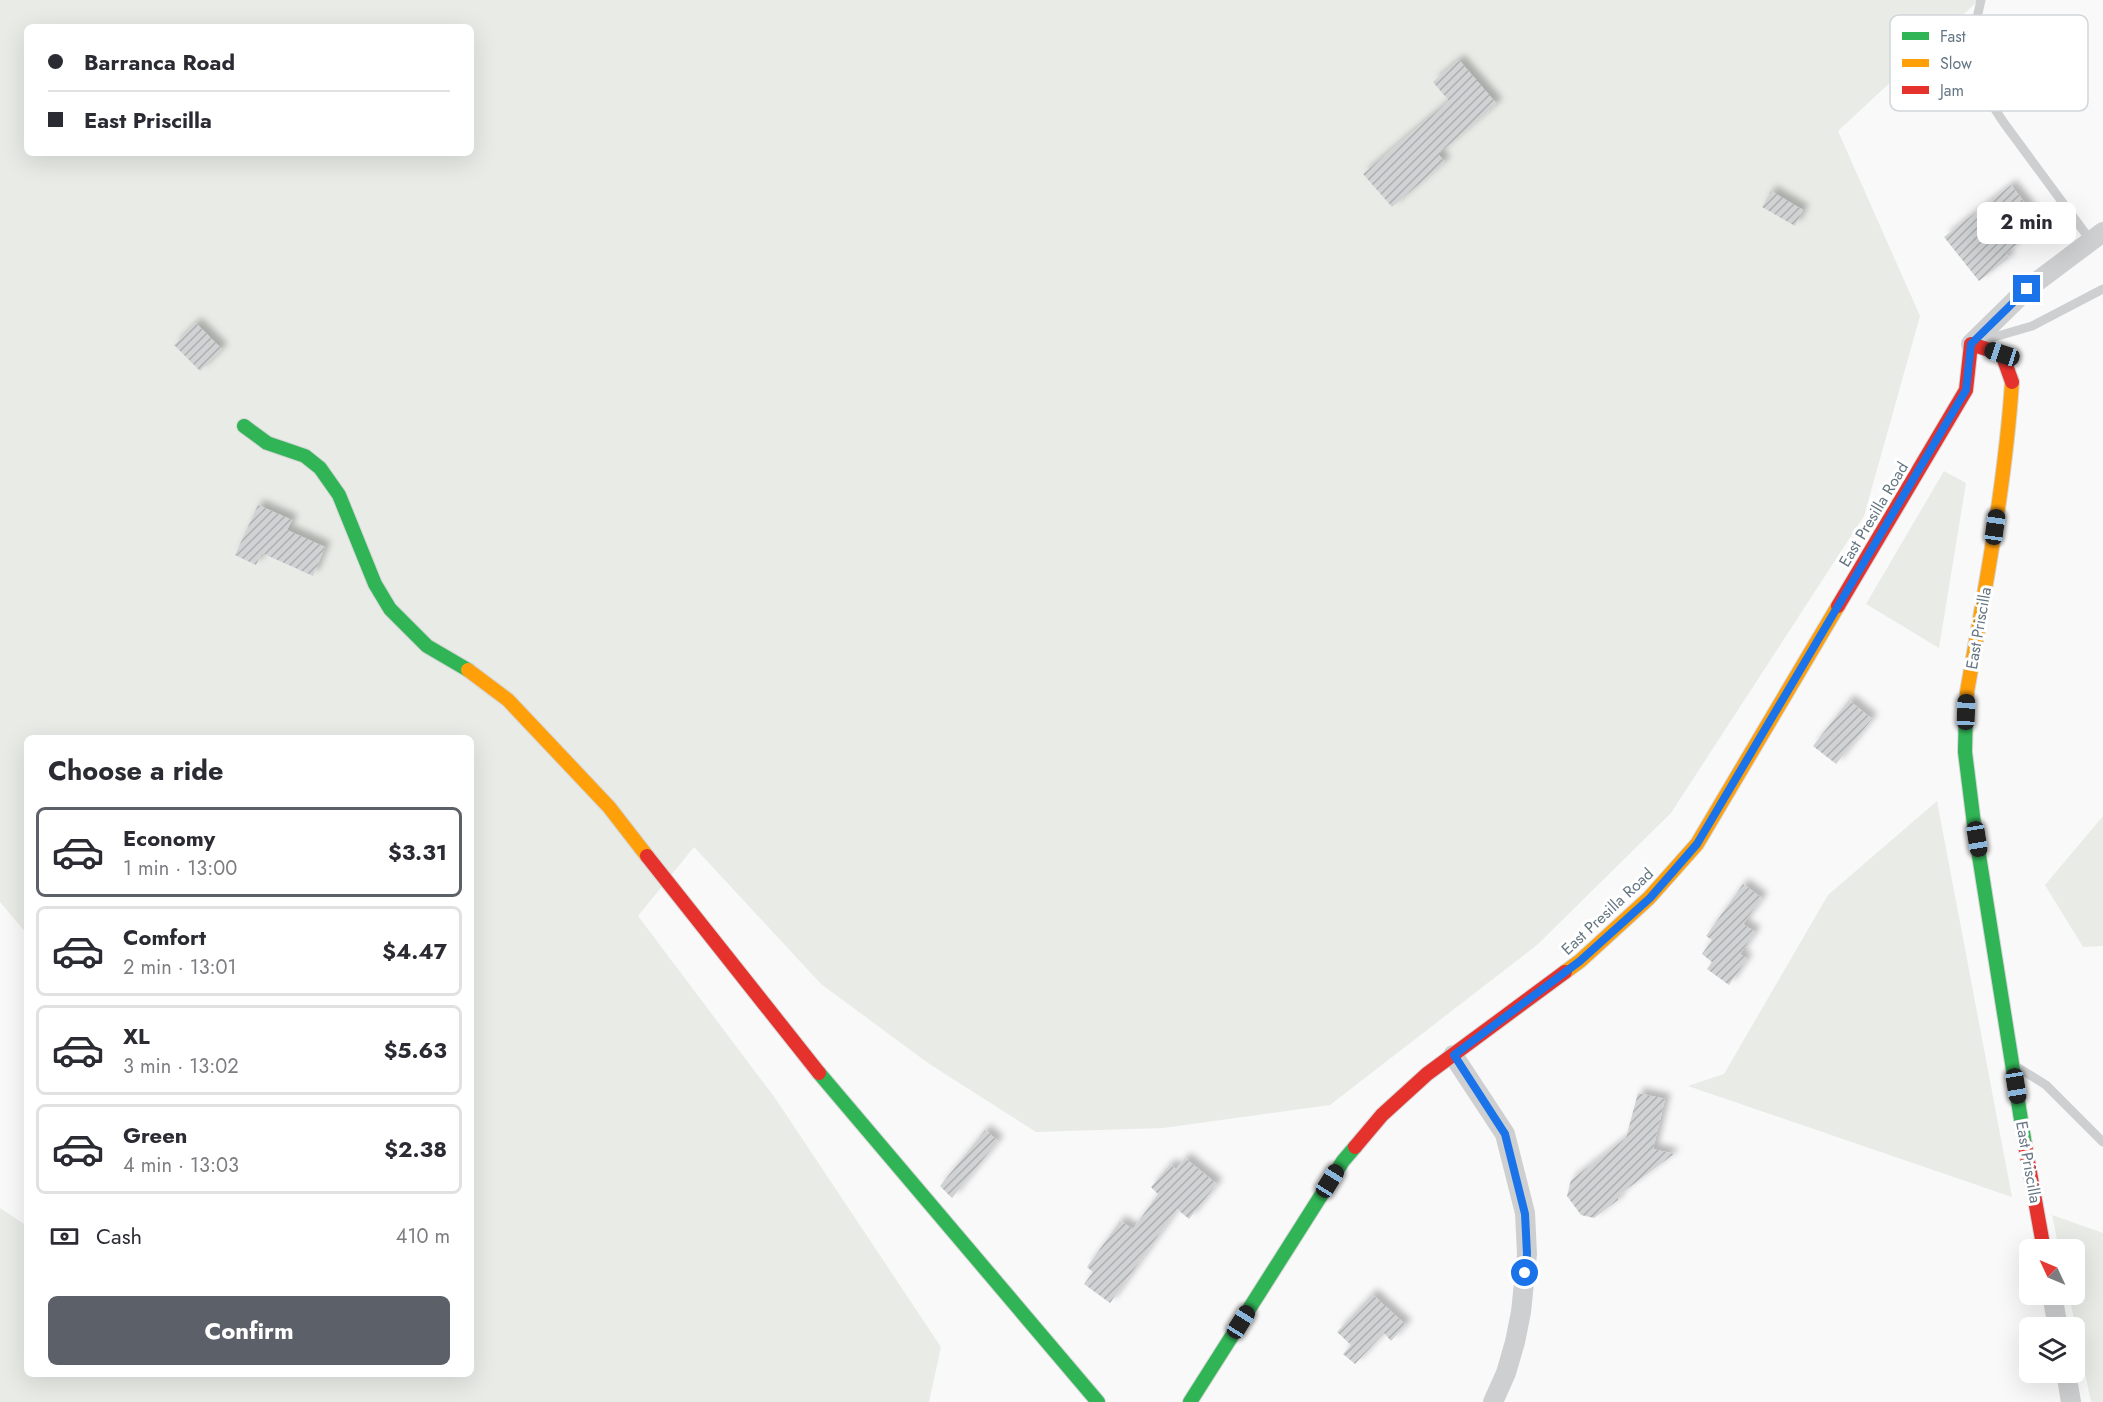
<!DOCTYPE html>
<meta charset="utf-8">
<style>
body{margin:0;font-family:Jost,sans-serif;background:#f2f2f3;color:#2b2b33;height:100vh;display:flex;flex-direction:column;font-size:22px;white-space:nowrap}
*{box-sizing:border-box;margin:0}
p{font-size:20px;color:#7c7c81}
.icon{flex:none;width:33px;height:33px;fill:none;stroke:currentColor;stroke-width:2;stroke-linecap:round;stroke-linejoin:round}
.map{position:relative;flex:1;overflow:hidden}
.details{position:absolute;left:24px;top:735px;width:450px;height:642px;display:flex;flex-direction:column;background:#fff;border-radius:9px;box-shadow:0 6px 24px #0002}
.details>*{flex:none}
.banner{position:absolute;left:24px;top:24px;width:450px;height:132px;border-radius:9px;box-shadow:0 6px 24px #0002;display:grid;align-content:center;height:132px;padding:0 24px;background:#fff}
.needle{width:39px;rotate:314deg}
.controls{position:absolute;left:2019px;top:1239px;display:grid;gap:12px}
.controls a{display:grid;place-items:center;width:66px;height:66px;border-radius:9px;background:#fff;box-shadow:0 6px 24px #0002;font-size:30px}
.end{position:absolute;width:27px;height:27px;margin:-14px;border:8px solid #1a73e8;background:#fff;box-shadow:0 0 0 3px #fff}
.from{border-radius:50%}
.bubble{position:absolute;height:42px;border-radius:9px;background:#fff;box-shadow:0 6px 24px #0002;font-size:20px;font-weight:700;line-height:42px;text-align:center}
.car{position:absolute;width:18px;height:36px;margin:-18px -9px;border-radius:8px;box-shadow:0 0 4px 2px #0007;background:linear-gradient(#222 24%,#8ab4d8 0 40%,#222 0 76%,#8ab4d8 0 86%,#222 0)}
.banner b{display:flex;align-items:center;gap:21px;height:57px;font-size:22px}
.banner b+b{border-top:2px solid #e1e1e2}
.banner i{width:15px;height:15px;background:#2b2b33}
ul{padding:0;list-style:none}
li{display:flex;align-items:center;gap:18px;height:90px;margin:0 12px 9px;padding:0 12px;border:3px solid #e1e1e2;border-radius:9px}
li div{flex:1}
li b{display:block;font-size:22px}
li em{font-style:normal;font-weight:700}
li.on{border-color:#5c6169}
li>.icon{width:54px;height:54px;stroke-width:1.5}
h2{padding:0 24px;font-size:27px;line-height:72px}
.pay{display:flex;align-items:center;gap:15px;height:66px;padding:0 24px;font-size:22px}
.pay p{margin-inline-start:auto}
.action{display:flex;gap:12px;margin-top:auto;padding:12px 24px}
.action a{flex:1;height:69px;border-radius:9px;background:#5c6169;color:#fff;font-size:24px;font-weight:700;line-height:69px;text-align:center}
.map>svg:first-child{display:block}
.grass{fill:#e8ebe6;fill-rule:evenodd}
.building{fill:url(#building-hatch);filter:url(#shadow)}
.lines{fill:none;stroke-linecap:round;stroke-linejoin:round}
.fast-casing{stroke:#d5d6d7;stroke-width:16}
.slow-casing{stroke:#d5d6d7;stroke-width:16}
.jam-casing{stroke:#d5d6d7;stroke-width:16}
.lane{stroke:#cecfd0;stroke-width:9}
.street{stroke:#cecfd0;stroke-width:20}
.fast{stroke:#30b455;stroke-width:14}
.slow{stroke:#ff9f0a;stroke-width:14}
.jam{stroke:#e5322d;stroke-width:14}
.route{stroke:#1a73e8;stroke-width:8}
.labels{text-anchor:middle;stroke-width:6;stroke-linejoin:round;paint-order:stroke}
.street-label{font-size:16px;fill:#657683;stroke:#fff}
.key{fill:#fff;stroke:#d1d6da;stroke-width:1.5}
.key-label{font-size:16px;fill:#657683}
</style>
<div class="map">
<svg width="2103" height="1402" viewBox="0 0 2103 1402">
<defs>
<pattern id="building-hatch" width="6" height="6" patternUnits="userSpaceOnUse" patternTransform="scale(1.5)"><rect width="6" height="6" fill="#d0d2d3"/><path d="M-1 1l2-2M0 6l6-6M5 7l2-2" fill="none" stroke="#acafb1"/></pattern>
<filter id="shadow"><feDropShadow dx="5.5" dy="-5.5" stdDeviation="3" flood-color="#0004"/></filter>
</defs>
<rect width="100%" height="100%" fill="#f9f9f9"/>
<!-- grass -->
<path class="grass" d="M 0,0 L 1979,0 L 1838,131 L 1920,316 L 1864,516 L 1671,813 L 1537,945 L 1330,1105 L 1163,1128 L 1036,1132 L 928,1063 L 821,984 L 694,847 L 638,916 L 775,1098 L 941,1347 L 929,1402 L 0,1402 L 0,1208 L 27,1226 L 27,1374 L 471,1374 L 471,738 L 27,738 L 27,934 L 0,902 ZM 27,27 L 471,27 L 471,153 L 27,153 Z
M 1944,471 L 1966,483 L 1939,648 L 1866,604 Z
M 1937,801 L 2012,1197 L 1688,1086 L 1724,1074 L 1828,895 Z
M 2103,816 L 2103,946 L 2083,947 L 2045,885 Z
M 2052,1215 L 2103,1233 L 2103,1402 L 2091,1402 L 2069,1295 L 2074,1294 L 2074,1250 L 2059,1249 Z"/>
<!-- building -->
<path class="building" d="M 1459,60 L 1497,104 L 1438,154 L 1445,162 L 1392,207 L 1363,174 L 1449,101 L 1433,82 Z
M 2011,185 L 2042,225 L 2006,253 L 2009,258 L 1979,281 L 1944,237 Z
M 1771,191 L 1803,210 L 1795,226 L 1762,207 Z
M 196,323 L 222,349 L 200,371 L 174,345 Z
M 258,505 L 292,520 L 287,530 L 325,547 L 313,576 L 262,553 L 256,565 L 235,555 Z
M 1849,700 L 1872,719 L 1836,764 L 1813,746 Z
M 1743,884 L 1762,898 L 1743,924 L 1755,932 L 1740,954 L 1747,959 L 1729,985 L 1707,969 L 1712,962 L 1702,954 L 1712,940 L 1706,936 Z
M 1638,1093 L 1665,1099 L 1653,1149 L 1674,1154 L 1619,1195 L 1618,1200 L 1594,1218 L 1581,1215 L 1567,1196 L 1571,1180 L 1626,1138 Z
M 985,1130 L 998,1141 L 952,1198 L 940,1186 Z
M 1185,1158 L 1217,1184 L 1189,1219 L 1177,1209 L 1110,1303 L 1084,1284 L 1093,1272 L 1087,1267 L 1120,1221 L 1133,1229 L 1158,1194 L 1151,1187 L 1170,1164 L 1176,1169 Z
M 1372,1294 L 1406,1325 L 1391,1341 L 1384,1333 L 1355,1364 L 1343,1354 L 1351,1345 L 1337,1332 Z"/>
<g class="lines">
<!-- fast casing -->
<g class="fast-casing">
<path id="fast" d="M 244,426 L 267,443 L 305,456 L 320,468 L 339,495 L 375,584 L 390,609 L 427,646 L 468,670
M 1966,708 L 1965,752 L 1974,824 L 2025,1145
M 819,1073 L 1098,1402
M 1190,1402 L 1343,1161 L 1355,1147"/>
</g>
<!-- slow casing -->
<g class="slow-casing">
<path id="slow" d="M 468,670 L 508,700 L 609,807 L 647,856
M 1966,708 L 1967,692 C 1985,589 2005,486 2012,382
M 1565,972 L 1580,961 L 1649,898 L 1697,844 L 1838,606"/>
</g>
<!-- jam casing -->
<g class="jam-casing">
<path id="jam" d="M 1838,606 L 1966,390 L 1971,344 L 2002,354 L 2012,382
M 647,856 L 819,1073
M 2025,1145 L 2044,1250
M 1355,1147 L 1382,1115 L 1427,1074 L 1565,972"/>
</g>
<!-- lane -->
<path class="lane" d="M 1981,0 L 1969,54 L 1975,79 L 2004,123 L 2091,241
M 1984,340 L 2032,326 L 2103,289
M 2017,1067 L 2046,1085 L 2103,1142"/>
<!-- street -->
<path class="street" d="M 1971,344 L 2027,289 L 2103,232
M 1453,1055 L 1505,1134 L 1525,1213 L 1527,1254 L 1521,1312 L 1515,1342 L 1506,1373 L 1493,1402
M 2052,1294 L 2058,1328
M 2066,1372 L 2071,1402"/>
<!-- fast -->
<use href="#fast" class="fast"/>
<!-- slow -->
<use href="#slow" class="slow"/>
<!-- jam -->
<use href="#jam" class="jam"/>
</g>
<g class="lines">
<!-- route -->
<path class="route" d="M 1525,1273 L 1527,1254 L 1525,1214 L 1505,1134 L 1454,1055 L 1580,961 L 1650,898 L 1697,844 L 1966,390 L 1971,344 L 2027,289"/>
</g>
<g class="labels">
<!-- street labels -->
<g class="street-label">
<text transform="translate(1873 514) rotate(-59)" y="6">East Presilla Road</text>
<text transform="translate(1978 628) rotate(-80)" y="6">East Priscilla</text>
<text transform="translate(1607 911) rotate(-43)" y="6">East Presilla Road</text>
<text transform="translate(2029 1162) rotate(80)" y="6">East Priscilla</text>
</g>
</g>
<!-- legend -->
<rect x="1890" y="15" width="198" height="96" rx="9" class="key"/>
<rect x="1902" y="32" width="27" height="8" fill="#30b455"/>
<rect x="1902" y="59" width="27" height="8" fill="#ff9f0a"/>
<rect x="1902" y="86" width="27" height="8" fill="#e5322d"/>
<g class="key-label">
<text x="1940" y="42">Fast</text>
<text x="1940" y="69">Slow</text>
<text x="1940" y="96">Jam</text>
</g>
</svg>
<div class="controls">
<a><svg class="needle" viewBox="-14 -14 28 28"><path d="M0-13l5 13h-10z" fill="#e53935"/><path d="M0 13l5-13h-10z" fill="#7c7c81"/></svg></a>
<a><svg class="icon" aria-label="layers" viewBox="0 0 24 24"><path d="M12 4l9 5-9 5-9-5zM3 14l9 5 9-5"/></svg></a>
</div>
<i class="end from" style="left:1525px;top:1273px"></i>
<i class="end" style="left:2027px;top:289px"></i>
<div class="bubble" style="left:1977px;top:202px;width:99px">2 min</div>
<i class="car" style="left:2002px;top:354px;rotate:288deg"></i>
<i class="car" style="left:1995px;top:527px;rotate:8deg"></i>
<i class="car" style="left:1966px;top:712px;rotate:2deg"></i>
<i class="car" style="left:1977px;top:839px;rotate:171deg"></i>
<i class="car" style="left:2016px;top:1086px;rotate:171deg"></i>
<i class="car" style="left:1330px;top:1181px;rotate:32deg"></i>
<i class="car" style="left:1241px;top:1322px;rotate:32deg"></i>
<div class="banner">
<b><i class="from"></i>Barranca Road</b>
<b><i></i>East Priscilla</b>
</div>
<section class="details">
<h2>Choose a ride</h2>
<ul>
<li class="on"><svg class="icon" aria-label="car" viewBox="0 0 24 24"><path d="M5 17H2v-5l4-1 3-4h7l3 4 3 1v5h-3M9 17h6M6 11h13"/><circle cx="7" cy="17" r="2"/><circle cx="17" cy="17" r="2"/></svg><div><b>Economy</b><p>1 min · 13:00</p></div><em>$3.31</em></li>
<li><svg class="icon" aria-label="car" viewBox="0 0 24 24"><path d="M5 17H2v-5l4-1 3-4h7l3 4 3 1v5h-3M9 17h6M6 11h13"/><circle cx="7" cy="17" r="2"/><circle cx="17" cy="17" r="2"/></svg><div><b>Comfort</b><p>2 min · 13:01</p></div><em>$4.47</em></li>
<li><svg class="icon" aria-label="car" viewBox="0 0 24 24"><path d="M5 17H2v-5l4-1 3-4h7l3 4 3 1v5h-3M9 17h6M6 11h13"/><circle cx="7" cy="17" r="2"/><circle cx="17" cy="17" r="2"/></svg><div><b>XL</b><p>3 min · 13:02</p></div><em>$5.63</em></li>
<li><svg class="icon" aria-label="car" viewBox="0 0 24 24"><path d="M5 17H2v-5l4-1 3-4h7l3 4 3 1v5h-3M9 17h6M6 11h13"/><circle cx="7" cy="17" r="2"/><circle cx="17" cy="17" r="2"/></svg><div><b>Green</b><p>4 min · 13:03</p></div><em>$2.38</em></li>
</ul>
<div class="pay"><svg class="icon" aria-label="cash" viewBox="0 0 24 24"><path d="M3 7h18v10H3z"/><circle cx="12" cy="12" r="2"/></svg>Cash<p>410 m</p></div>
<div class="action"><a>Confirm</a></div>
</section>
</div>
